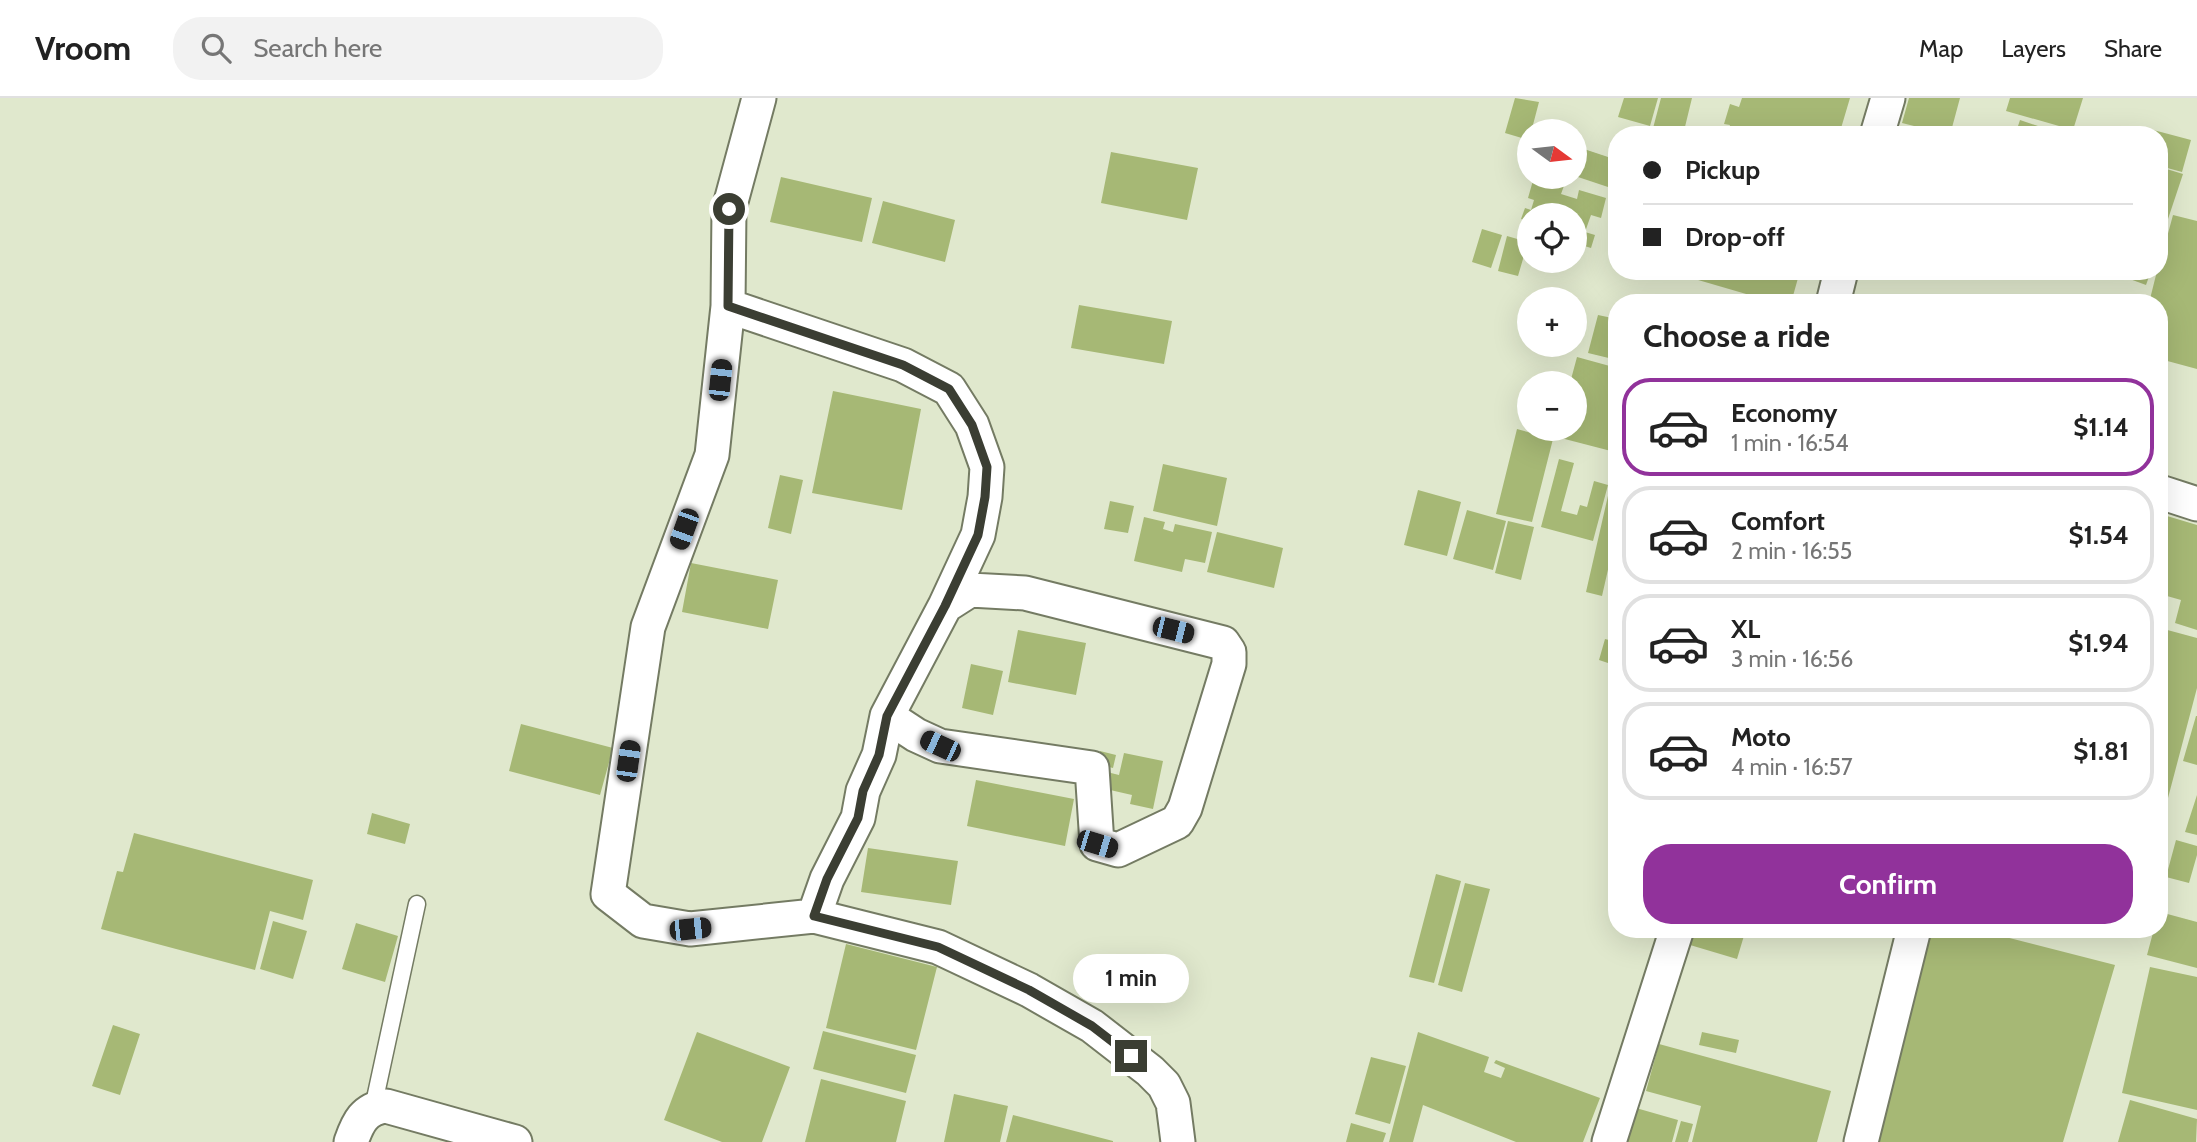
<!DOCTYPE html>
<meta charset="utf-8">
<style>
body{margin:0;font-family:Cabin,sans-serif;background:#f2f2f2;color:#222;height:100vh;display:flex;flex-direction:column;font-size:26px;white-space:nowrap}
*{box-sizing:border-box;margin:0}
p{font-size:23px;color:#767676}
.icon{flex:none;width:38px;height:38px;fill:none;stroke:currentColor;stroke-width:2;stroke-linecap:round;stroke-linejoin:round}
.map{position:relative;flex:1;overflow:hidden}
.details{position:absolute;left:1608px;top:196px;width:560px;height:644px;display:flex;flex-direction:column;background:#fff;border-radius:28px;box-shadow:0 7px 28px #0002}
.details>*{flex:none}
.guide{position:absolute;left:1608px;top:28px;width:560px;height:154px;border-radius:28px;box-shadow:0 7px 28px #0002;display:grid;align-content:center;height:154px;padding:0 35px;background:#fff}
.needle{width:46px;rotate:105deg}
.buttons{position:absolute;left:1517px;top:21px;display:grid;gap:14px}
.buttons a{display:grid;place-items:center;width:70px;height:70px;border-radius:50%;background:#fff;box-shadow:0 7px 28px #0002;font-size:35px}
.end{position:absolute;width:32px;height:32px;margin:-16px;border:9px solid #3b3e33;background:#fff;box-shadow:0 0 0 4px #fff}
.from{border-radius:50%}
.bubble{position:absolute;height:49px;border-radius:24px;background:#fff;box-shadow:0 7px 28px #0002;font-size:23px;font-weight:700;line-height:49px;text-align:center}
.car{position:absolute;width:21px;height:42px;margin:-21px -10px;border-radius:9px;box-shadow:0 0 5px 2px #0007;background:linear-gradient(#222 24%,#8ab4d8 0 40%,#222 0 76%,#8ab4d8 0 86%,#222 0)}
.guide b{display:flex;align-items:center;gap:24px;height:66px;font-size:26px}
.guide b+b{border-top:2px solid #e0e0e0}
.guide i{width:18px;height:18px;background:#222}
ul{padding:0;list-style:none}
li{display:flex;align-items:center;gap:21px;height:98px;margin:0 14px 10px;padding:0 21px;border:4px solid #e0e0e0;border-radius:28px}
li div{flex:1}
li b{display:block;font-size:26px}
li em{font-style:normal;font-weight:700}
li.selected{border-color:#91329b}
li>.icon{width:63px;height:63px;stroke-width:1.5}
h2{padding:0 35px;font-size:32px;line-height:84px}
.primary-button{display:flex;gap:14px;margin-top:auto;padding:14px 35px}
.primary-button a{flex:1;height:80px;border-radius:28px;background:#91329b;color:#fff;font-size:28px;font-weight:700;line-height:80px;text-align:center}
header{display:flex;align-items:center;gap:42px;box-sizing:border-box;height:98px;padding:0 35px;background:#fff;border-bottom:2px solid #e0e0e0}
header strong{font-size:33px}
nav{display:flex;gap:38px;margin-inline-start:auto;font-size:24px}
.search{width:490px;height:63px;background:#f2f2f2;display:flex;align-items:center;gap:18px;box-sizing:border-box;padding:0 24px;border-radius:28px;color:#767676;font-size:26px}
.map>svg:first-child{display:block}
.building{fill:#a6b875}
.lines{fill:none;stroke-linecap:round;stroke-linejoin:round}
.lane-casing{stroke:#747b63;stroke-width:19}
.street-casing{stroke:#747b63;stroke-width:37}
.lane{stroke:#fff;stroke-width:16}
.street{stroke:#fff;stroke-width:33}
.route{stroke:#3b3e33;stroke-width:9}
</style>
<header>
<strong>Vroom</strong>
<div class="search"><svg class="icon" aria-label="search" viewBox="0 0 24 24"><circle cx="10" cy="10" r="6"/><path d="M15 15l6 6"/></svg>Search here</div>
<nav><a>Map</a><a>Layers</a><a>Share</a></nav>
</header>
<div class="map">
<svg width="2197" height="1044" viewBox="0 0 2197 1044">
<rect width="100%" height="100%" fill="#e0e8cd"/>
<!-- building -->
<path class="building" d="M 1515,0 L 1539,4 L 1529,42 L 1505,35 Z
M 1624,0 L 1658,0 L 1650,28 L 1618,19 Z
M 1661,0 L 1692,0 L 1683,37 L 1663,37 L 1652,34 Z
M 1742,0 L 1850,0 L 1839,37 L 1727,37 L 1730,27 L 1724,26 L 1730,6 L 1739,9 Z
M 1909,0 L 1960,0 L 1950,37 L 1902,25 Z
M 2010,0 L 2083,0 L 2073,32 L 2006,13 Z
M 2020,22 L 2062,36 L 2062,37 L 2015,37 Z
M 2142,29 L 2191,42 L 2182,74 L 2160,68 L 2160,37 L 2140,37 Z
M 1575,48 L 1617,62 L 1617,92 L 1575,78 Z
M 1111,54 L 1198,70 L 1187,122 L 1101,105 Z
M 2160,69 L 2183,76 L 2160,145 Z
M 781,79 L 872,100 L 862,144 L 770,124 Z
M 1534,79 L 1544,79 L 1565,85 L 1561,96 L 1577,101 L 1579,92 L 1606,100 L 1601,120 L 1591,117 L 1585,134 L 1595,137 L 1591,150 L 1575,145 L 1575,117 L 1530,117 L 1530,124 L 1521,121 L 1525,110 L 1531,112 L 1534,102 L 1528,100 Z
M 883,103 L 955,122 L 945,164 L 872,145 Z
M 2173,117 L 2197,123 L 2197,271 L 2160,261 L 2160,205 L 2149,205 L 2157,173 L 2160,173 L 2160,165 Z
M 1482,131 L 1502,137 L 1491,170 L 1472,164 Z
M 1507,138 L 1528,144 L 1518,178 L 1498,173 Z
M 1682,173 L 1800,173 L 1791,205 L 1777,205 L 1681,177 Z
M 2108,173 L 2151,173 L 2146,187 Z
M 1079,207 L 1172,223 L 1164,266 L 1071,250 Z
M 1598,217 L 1617,221 L 1617,262 L 1588,255 Z
M 1577,259 L 1617,270 L 1617,330 L 1611,353 L 1557,339 L 1559,331 L 1575,331 L 1575,285 L 1570,285 Z
M 833,293 L 921,311 L 902,412 L 812,395 Z
M 1517,331 L 1553,341 L 1532,424 L 1496,416 Z
M 1559,361 L 1574,365 L 1561,413 L 1577,417 L 1580,407 L 1587,409 L 1594,383 L 1608,387 L 1593,443 L 1541,429 Z
M 1163,366 L 1227,380 L 1217,428 L 1153,413 Z
M 780,377 L 803,382 L 791,436 L 768,430 Z
M 1610,389 L 1617,391 L 1617,432 L 1602,498 L 1586,494 Z
M 1418,392 L 1461,404 L 1447,458 L 1404,447 Z
M 1110,403 L 1134,408 L 1128,435 L 1104,431 Z
M 1467,412 L 1506,423 L 1493,472 L 1453,461 Z
M 2167,418 L 2197,427 L 2197,532 L 2175,525 L 2181,502 L 2160,496 L 2160,443 Z
M 1144,419 L 1165,424 L 1163,431 L 1173,434 L 1175,426 L 1212,434 L 1205,465 L 1185,461 L 1182,474 L 1134,463 Z
M 1508,423 L 1534,429 L 1521,482 L 1495,475 Z
M 1217,434 L 1283,450 L 1274,490 L 1207,474 Z
M 691,465 L 778,482 L 768,531 L 682,514 Z
M 2160,530 L 2197,540 L 2197,590 L 2168,700 L 2160,698 Z
M 1018,532 L 1086,545 L 1076,597 L 1008,584 Z
M 1605,541 L 1617,544 L 1617,568 L 1599,562 Z
M 971,566 L 1003,573 L 993,617 L 962,610 Z
M 2196,618 L 2197,618 L 2197,667 L 2183,663 Z
M 521,626 L 613,650 L 600,697 L 509,673 Z
M 1100,653 L 1116,657 L 1113,670 L 1097,666 Z
M 1124,655 L 1163,663 L 1153,711 L 1130,706 L 1132,697 L 1097,689 L 1107,674 L 1119,677 Z
M 976,682 L 1074,701 L 1065,748 L 967,728 Z
M 2197,697 L 2197,737 L 2185,734 Z
M 372,715 L 410,726 L 405,746 L 367,736 Z
M 134,735 L 313,782 L 303,822 L 270,813 L 255,872 L 101,831 L 117,773 L 123,774 Z
M 2176,742 L 2197,748 L 2197,757 L 2189,785 L 2166,779 Z
M 868,750 L 958,763 L 951,807 L 861,794 Z
M 1436,776 L 1461,783 L 1434,885 L 1409,879 Z
M 1465,785 L 1490,791 L 1462,894 L 1438,887 Z
M 2160,814 L 2197,824 L 2197,870 L 2147,857 L 2154,831 L 2160,831 Z
M 273,823 L 307,833 L 293,881 L 260,871 Z
M 356,825 L 398,838 L 385,884 L 342,871 Z
M 1683,831 L 1746,831 L 1737,861 L 1680,844 Z
M 1928,831 L 1974,831 L 2115,867 L 2063,1044 L 1868,1044 Z
M 846,846 L 937,869 L 916,952 L 826,930 Z
M 2150,869 L 2197,879 L 2197,1012 L 2122,995 Z
M 113,927 L 140,936 L 120,997 L 92,988 Z
M 823,933 L 916,957 L 906,995 L 813,971 Z
M 697,934 L 790,969 L 762,1044 L 722,1044 L 664,1022 Z
M 1418,934 L 1489,959 L 1484,974 L 1501,980 L 1505,970 L 1494,965 L 1496,962 L 1600,1000 L 1583,1044 L 1516,1044 L 1423,1007 L 1413,1044 L 1389,1044 Z
M 1702,934 L 1739,942 L 1736,955 L 1699,947 Z
M 1659,946 L 1831,993 L 1817,1044 L 1692,1044 L 1701,1008 L 1646,993 Z
M 1371,959 L 1406,968 L 1390,1026 L 1355,1016 Z
M 821,981 L 906,1003 L 896,1044 L 805,1044 Z
M 954,996 L 1008,1008 L 1000,1044 L 944,1044 Z
M 2130,1002 L 2197,1021 L 2196,1044 L 2118,1044 Z
M 1629,1008 L 1678,1022 L 1672,1044 L 1620,1044 Z
M 1013,1017 L 1113,1043 L 1113,1044 L 1006,1044 Z
M 1681,1023 L 1693,1026 L 1688,1044 L 1675,1044 Z
M 1351,1025 L 1386,1035 L 1383,1044 L 1346,1044 Z"/>
<g class="lines">
<!-- lane casing -->
<g class="lane-casing">
<path id="lane" d="M 373,1010 L 417,806"/>
</g>
<!-- street casing -->
<g class="street-casing">
<path id="street" d="M 759,0 L 729,111 L 728,208 L 712,357 L 648,529 L 608,796 L 643,823 L 690,831 L 814,818 L 938,849 L 1029,892 L 1092,928 L 1150,973 L 1164,987 L 1173,1005 L 1178,1044
M 1877,37 L 1888,0
M 1833,205 L 1841,173
M 728,208 L 903,267 L 949,291 L 972,327 L 987,369 L 985,399 L 978,437 L 945,508
M 2160,394 L 2197,406
M 814,818 L 827,781 L 858,720 L 863,693 L 879,657 L 887,618 L 916,637 L 940,648 L 1092,670 L 1097,746 L 1118,752 L 1177,724 L 1185,710 L 1229,566 L 1229,554 L 1223,545 L 1025,495 L 970,492 L 945,508 L 887,618
M 351,1044 C 358,1024 364,1011 386,1008 L 515,1044
M 1609,1044 L 1677,831
M 1861,1044 L 1914,831"/>
</g>
<!-- lane -->
<use href="#lane" class="lane"/>
<!-- street -->
<use href="#street" class="street"/>
</g>
<g class="lines">
<!-- route -->
<path class="route" d="M 729,111 L 728,208 L 903,267 L 949,291 L 972,327 L 987,369 L 985,399 L 978,437 L 945,508 L 887,618 L 879,657 L 863,693 L 858,720 L 827,781 L 814,818 L 938,849 L 1029,892 L 1092,928 L 1131,958"/>
</g>
</svg>
<div class="buttons">
<a><svg class="needle" viewBox="-14 -14 28 28"><path d="M0-13l5 13h-10z" fill="#e53935"/><path d="M0 13l5-13h-10z" fill="#767676"/></svg></a>
<a><svg class="icon" aria-label="locate" viewBox="0 0 24 24"><circle cx="12" cy="12" r="6"/><path d="M12 2v4M12 18v4M2 12h4M18 12h4"/></svg></a>
<a>+</a>
<a>−</a>
</div>
<i class="end from" style="left:729px;top:111px"></i>
<i class="end" style="left:1131px;top:958px"></i>
<div class="bubble" style="left:1073px;top:856px;width:116px">1 min</div>
<i class="car" style="left:720px;top:282px;rotate:6deg"></i>
<i class="car" style="left:684px;top:431px;rotate:200deg"></i>
<i class="car" style="left:1173px;top:532px;rotate:104deg"></i>
<i class="car" style="left:940px;top:648px;rotate:295deg"></i>
<i class="car" style="left:628px;top:663px;rotate:8deg"></i>
<i class="car" style="left:1097px;top:746px;rotate:107deg"></i>
<i class="car" style="left:690px;top:831px;rotate:84deg"></i>
<div class="guide">
<b><i class="from"></i>Pickup</b>
<b><i></i>Drop-off</b>
</div>
<section class="details">
<h2>Choose a ride</h2>
<ul>
<li class="selected"><svg class="icon" aria-label="car" viewBox="0 0 24 24"><path d="M5 17H2v-5l4-1 3-4h7l3 4 3 1v5h-3M9 17h6M6 11h13"/><circle cx="7" cy="17" r="2"/><circle cx="17" cy="17" r="2"/></svg><div><b>Economy</b><p>1 min · 16:54</p></div><em>$1.14</em></li>
<li><svg class="icon" aria-label="car" viewBox="0 0 24 24"><path d="M5 17H2v-5l4-1 3-4h7l3 4 3 1v5h-3M9 17h6M6 11h13"/><circle cx="7" cy="17" r="2"/><circle cx="17" cy="17" r="2"/></svg><div><b>Comfort</b><p>2 min · 16:55</p></div><em>$1.54</em></li>
<li><svg class="icon" aria-label="car" viewBox="0 0 24 24"><path d="M5 17H2v-5l4-1 3-4h7l3 4 3 1v5h-3M9 17h6M6 11h13"/><circle cx="7" cy="17" r="2"/><circle cx="17" cy="17" r="2"/></svg><div><b>XL</b><p>3 min · 16:56</p></div><em>$1.94</em></li>
<li><svg class="icon" aria-label="car" viewBox="0 0 24 24"><path d="M5 17H2v-5l4-1 3-4h7l3 4 3 1v5h-3M9 17h6M6 11h13"/><circle cx="7" cy="17" r="2"/><circle cx="17" cy="17" r="2"/></svg><div><b>Moto</b><p>4 min · 16:57</p></div><em>$1.81</em></li>
</ul>
<div class="primary-button"><a>Confirm</a></div>
</section>
</div>
